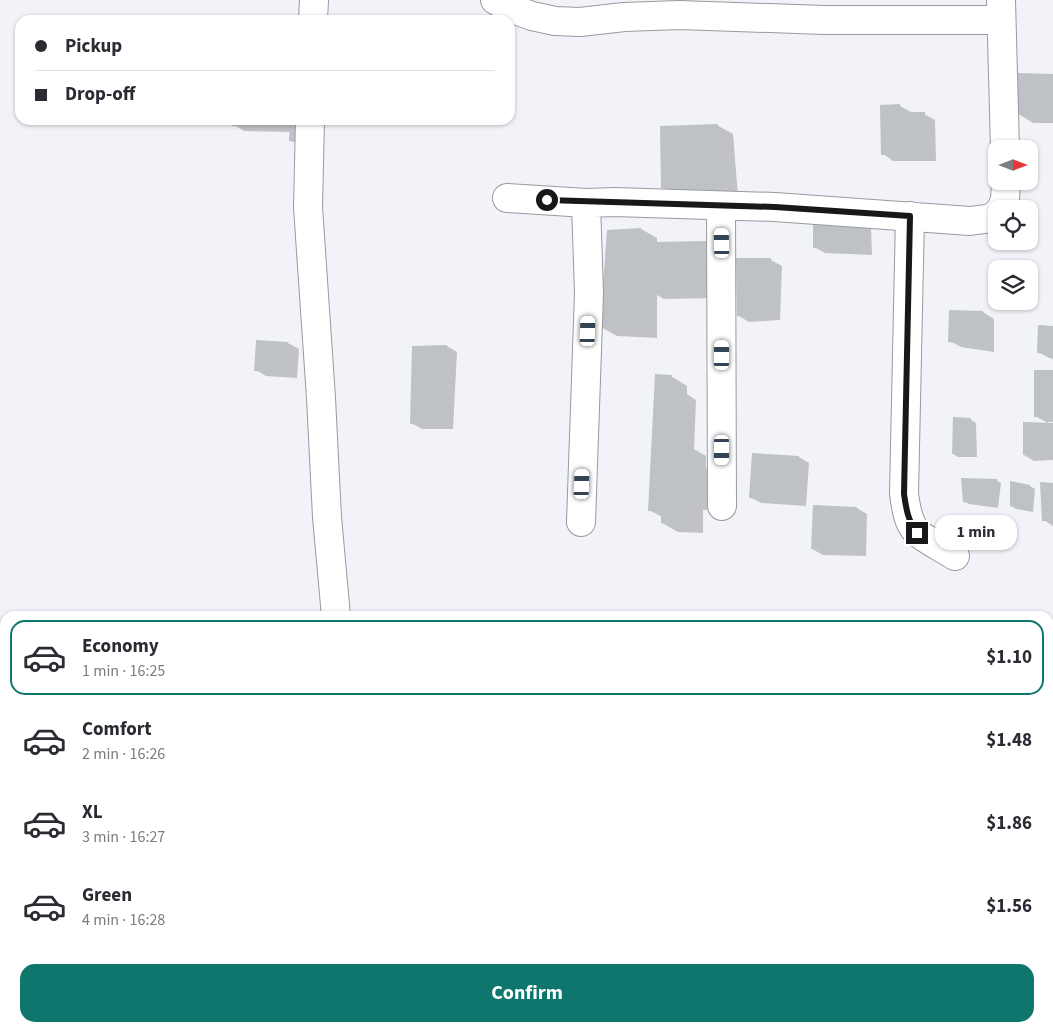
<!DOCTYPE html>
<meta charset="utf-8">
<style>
body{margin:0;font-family:"Source Sans 3",sans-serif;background:#f2f2f3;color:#2b2b33;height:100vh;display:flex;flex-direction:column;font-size:19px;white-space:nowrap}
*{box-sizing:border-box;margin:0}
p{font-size:16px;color:#7c7c81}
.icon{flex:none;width:28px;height:28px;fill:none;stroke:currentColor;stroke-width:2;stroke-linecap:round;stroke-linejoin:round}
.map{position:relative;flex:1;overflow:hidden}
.panel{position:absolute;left:0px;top:611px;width:1054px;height:421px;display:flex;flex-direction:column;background:#fff;border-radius:15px 15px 0 0;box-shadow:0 1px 4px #0004}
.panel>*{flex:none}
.guide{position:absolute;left:15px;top:15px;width:500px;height:110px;border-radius:15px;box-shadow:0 1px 4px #0004;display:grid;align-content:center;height:110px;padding:0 20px;background:#fff}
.needle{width:32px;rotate:90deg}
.controls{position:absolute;left:988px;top:140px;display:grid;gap:10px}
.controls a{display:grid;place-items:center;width:50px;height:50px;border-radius:10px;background:#fff;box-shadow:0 1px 4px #0004;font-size:25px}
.end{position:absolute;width:22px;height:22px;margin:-11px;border:6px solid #171819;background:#fff;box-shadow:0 0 0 2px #fff}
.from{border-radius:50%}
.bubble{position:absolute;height:35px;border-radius:15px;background:#fff;box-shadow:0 1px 4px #0004;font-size:16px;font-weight:700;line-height:35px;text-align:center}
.car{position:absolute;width:15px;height:30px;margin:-15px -8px;border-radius:6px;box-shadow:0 0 4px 1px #0007;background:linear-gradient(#fff 24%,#345 0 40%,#fff 0 76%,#345 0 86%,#fff 0)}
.guide b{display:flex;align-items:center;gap:18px;height:48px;font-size:19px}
.guide b+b{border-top:1px solid #e1e1e2}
.guide i{width:12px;height:12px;background:#2b2b33}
ul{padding:9px 0 0;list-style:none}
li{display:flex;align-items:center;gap:15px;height:75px;margin:0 10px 8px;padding:0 10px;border:2px solid transparent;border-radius:15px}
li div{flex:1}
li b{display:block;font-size:19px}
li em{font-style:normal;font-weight:700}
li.selected{border-color:#0f766e}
li>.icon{width:45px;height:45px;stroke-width:1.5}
.button{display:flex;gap:10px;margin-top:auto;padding:10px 20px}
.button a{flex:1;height:58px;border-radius:15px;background:#0f766e;color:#fff;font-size:20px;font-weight:700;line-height:58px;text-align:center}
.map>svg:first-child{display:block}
.green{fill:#f4e19c}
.shadow{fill:#0003}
.building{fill:#bec1c6}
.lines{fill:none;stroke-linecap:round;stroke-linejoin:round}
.minor-casing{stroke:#989a9f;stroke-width:30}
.minor{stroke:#fff;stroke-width:28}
.route{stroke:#171819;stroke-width:6}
</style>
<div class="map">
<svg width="1053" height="1032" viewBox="0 0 1053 1032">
<rect width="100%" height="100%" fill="#f1f3f8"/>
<!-- green -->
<path class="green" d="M 0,940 L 5,940 L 5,1028 L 838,1028 L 838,1032 L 0,1032 Z"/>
<!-- shadow -->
<path class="shadow" d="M 1053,75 L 1053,123 L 1033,123 L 1017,113 Z
M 900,106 L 911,112 L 911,114 L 924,114 L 935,120 L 936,161 L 893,161 L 883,154 Z
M 234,120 L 297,120 L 301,144 L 296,143 L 291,140 L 291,132 L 244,131 L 234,125 Z
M 717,125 L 733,134 L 738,196 L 678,196 L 662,187 Z
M 860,222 L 871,228 L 872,255 L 825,253 L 814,247 Z
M 641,229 L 657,238 L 657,243 L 706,242 L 717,249 L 717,298 L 664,299 L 657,295 L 657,338 L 617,336 L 601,327 Z
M 737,260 L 771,260 L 782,266 L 780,320 L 749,322 L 739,316 Z
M 950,311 L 983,312 L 994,319 L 994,352 L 961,347 L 950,341 Z
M 1053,327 L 1053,359 L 1049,358 L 1038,352 Z
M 257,341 L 288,343 L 299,349 L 297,378 L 266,376 L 256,370 Z
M 447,346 L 457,352 L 453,429 L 422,429 L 411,423 Z
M 1053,371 L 1053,422 L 1048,422 L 1048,423 L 1035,416 Z
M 671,376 L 687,386 L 687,394 L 696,400 L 694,449 L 706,456 L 706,468 L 719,476 L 718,510 L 703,510 L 703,533 L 678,532 L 662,523 L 662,517 L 649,510 Z
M 971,420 L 976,423 L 977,457 L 958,457 L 953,454 Z
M 1053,424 L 1053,460 L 1034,461 L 1024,455 Z
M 799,457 L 809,463 L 806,506 L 761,503 L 750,497 Z
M 996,480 L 1001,483 L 998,508 L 969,504 L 964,501 Z
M 1053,484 L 1053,526 L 1044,520 Z
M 1030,486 L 1035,489 L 1033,512 L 1016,509 L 1011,506 Z
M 857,508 L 867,514 L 866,556 L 823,555 L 812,549 Z
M 1049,672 L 1053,672 L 1053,718 L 1050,718 L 1049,765 Z"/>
<!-- building -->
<path class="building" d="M 1017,73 L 1053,74 L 1053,115 L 1016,114 Z
M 900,104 L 900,112 L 925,112 L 925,155 L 881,155 L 880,105 Z
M 232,120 L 286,120 L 286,126 L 232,126 Z
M 718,124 L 723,187 L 661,188 L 660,126 Z
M 290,126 L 297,127 L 296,142 L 289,141 Z
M 813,220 L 861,221 L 862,250 L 813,248 Z
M 641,228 L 641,329 L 600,328 L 607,230 Z
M 707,241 L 707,293 L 652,293 L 652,242 Z
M 736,258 L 771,258 L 769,314 L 737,316 Z
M 949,310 L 983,311 L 983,347 L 948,342 Z
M 1038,325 L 1053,326 L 1053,354 L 1037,353 Z
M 256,340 L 288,342 L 287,372 L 254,371 Z
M 447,345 L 443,424 L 410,424 L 412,346 Z
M 1034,370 L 1053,370 L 1053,416 L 1034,417 Z
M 655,374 L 672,375 L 671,389 L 681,389 L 678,445 L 690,445 L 689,465 L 704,466 L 702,502 L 688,501 L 687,525 L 661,523 L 661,511 L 648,511 Z
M 953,417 L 971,418 L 973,455 L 952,454 Z
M 1023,422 L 1053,423 L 1053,454 L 1023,455 Z
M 752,453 L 799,456 L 796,501 L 749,498 Z
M 961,478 L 997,479 L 994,506 L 963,502 Z
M 1010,481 L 1030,485 L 1028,510 L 1010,506 Z
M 1040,482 L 1053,483 L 1053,521 L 1042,521 Z
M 813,505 L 857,507 L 856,551 L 811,549 Z
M 1049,671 L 1053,671 L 1053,710 L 1049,710 Z
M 1051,883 L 1053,883 L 1053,920 L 1050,920 Z"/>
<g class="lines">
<!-- minor casing -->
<g class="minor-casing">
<path id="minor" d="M 495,0 L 510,8 L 532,16 L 555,21 L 580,22 L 624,17 L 679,15 L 824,20 L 1001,20
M 1001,0 L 1005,149
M 313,20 L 314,0
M 310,120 L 308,207 L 321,398 L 327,517 L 336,616
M 507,198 L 586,203
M 721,206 L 722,506
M 1001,209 L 1005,200 L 1006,181
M 910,216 L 904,494 C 906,506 907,521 916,531 C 922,538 946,550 955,556
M 581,522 L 589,293 L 586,203 L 615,202 L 775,207 L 970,221 L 992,218 L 996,214"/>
</g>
<!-- minor -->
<use href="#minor" class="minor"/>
</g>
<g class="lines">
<!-- route -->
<path class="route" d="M 547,200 L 775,207 L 910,216 L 904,494 C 906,508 908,521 917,533"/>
</g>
</svg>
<div class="controls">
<a><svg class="needle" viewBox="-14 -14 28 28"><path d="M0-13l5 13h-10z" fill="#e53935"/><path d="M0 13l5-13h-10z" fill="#7c7c81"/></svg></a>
<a><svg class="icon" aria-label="locate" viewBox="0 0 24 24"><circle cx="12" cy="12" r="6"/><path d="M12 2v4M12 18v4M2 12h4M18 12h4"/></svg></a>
<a><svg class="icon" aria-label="layers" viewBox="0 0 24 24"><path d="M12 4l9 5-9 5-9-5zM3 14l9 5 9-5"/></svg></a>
</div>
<i class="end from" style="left:547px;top:200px"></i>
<i class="end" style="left:917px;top:533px"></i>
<div class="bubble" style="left:935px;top:515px;width:82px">1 min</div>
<i class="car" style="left:722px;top:243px;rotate:359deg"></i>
<i class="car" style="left:588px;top:331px;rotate:2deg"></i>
<i class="car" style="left:722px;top:355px;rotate:0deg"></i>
<i class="car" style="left:722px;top:450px;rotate:180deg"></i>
<i class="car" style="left:582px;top:484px;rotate:2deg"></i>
<div class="guide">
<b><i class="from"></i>Pickup</b>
<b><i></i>Drop-off</b>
</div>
<section class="panel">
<ul>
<li class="selected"><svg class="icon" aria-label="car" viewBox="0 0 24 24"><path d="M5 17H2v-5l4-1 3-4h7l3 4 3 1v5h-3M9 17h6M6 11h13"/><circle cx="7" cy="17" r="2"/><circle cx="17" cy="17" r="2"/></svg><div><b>Economy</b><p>1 min · 16:25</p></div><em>$1.10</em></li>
<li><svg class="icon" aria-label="car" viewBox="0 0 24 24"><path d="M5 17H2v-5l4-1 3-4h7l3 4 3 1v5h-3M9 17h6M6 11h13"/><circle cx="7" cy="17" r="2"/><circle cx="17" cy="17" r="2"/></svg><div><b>Comfort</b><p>2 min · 16:26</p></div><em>$1.48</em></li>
<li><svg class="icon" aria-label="car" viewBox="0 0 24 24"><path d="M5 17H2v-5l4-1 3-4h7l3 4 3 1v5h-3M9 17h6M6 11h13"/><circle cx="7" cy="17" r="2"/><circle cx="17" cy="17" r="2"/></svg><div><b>XL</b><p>3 min · 16:27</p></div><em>$1.86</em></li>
<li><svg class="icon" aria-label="car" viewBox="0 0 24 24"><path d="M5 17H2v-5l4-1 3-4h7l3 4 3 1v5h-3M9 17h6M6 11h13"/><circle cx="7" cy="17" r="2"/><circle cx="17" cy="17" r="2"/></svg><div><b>Green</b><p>4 min · 16:28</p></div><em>$1.56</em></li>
</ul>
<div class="button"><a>Confirm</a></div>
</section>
</div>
